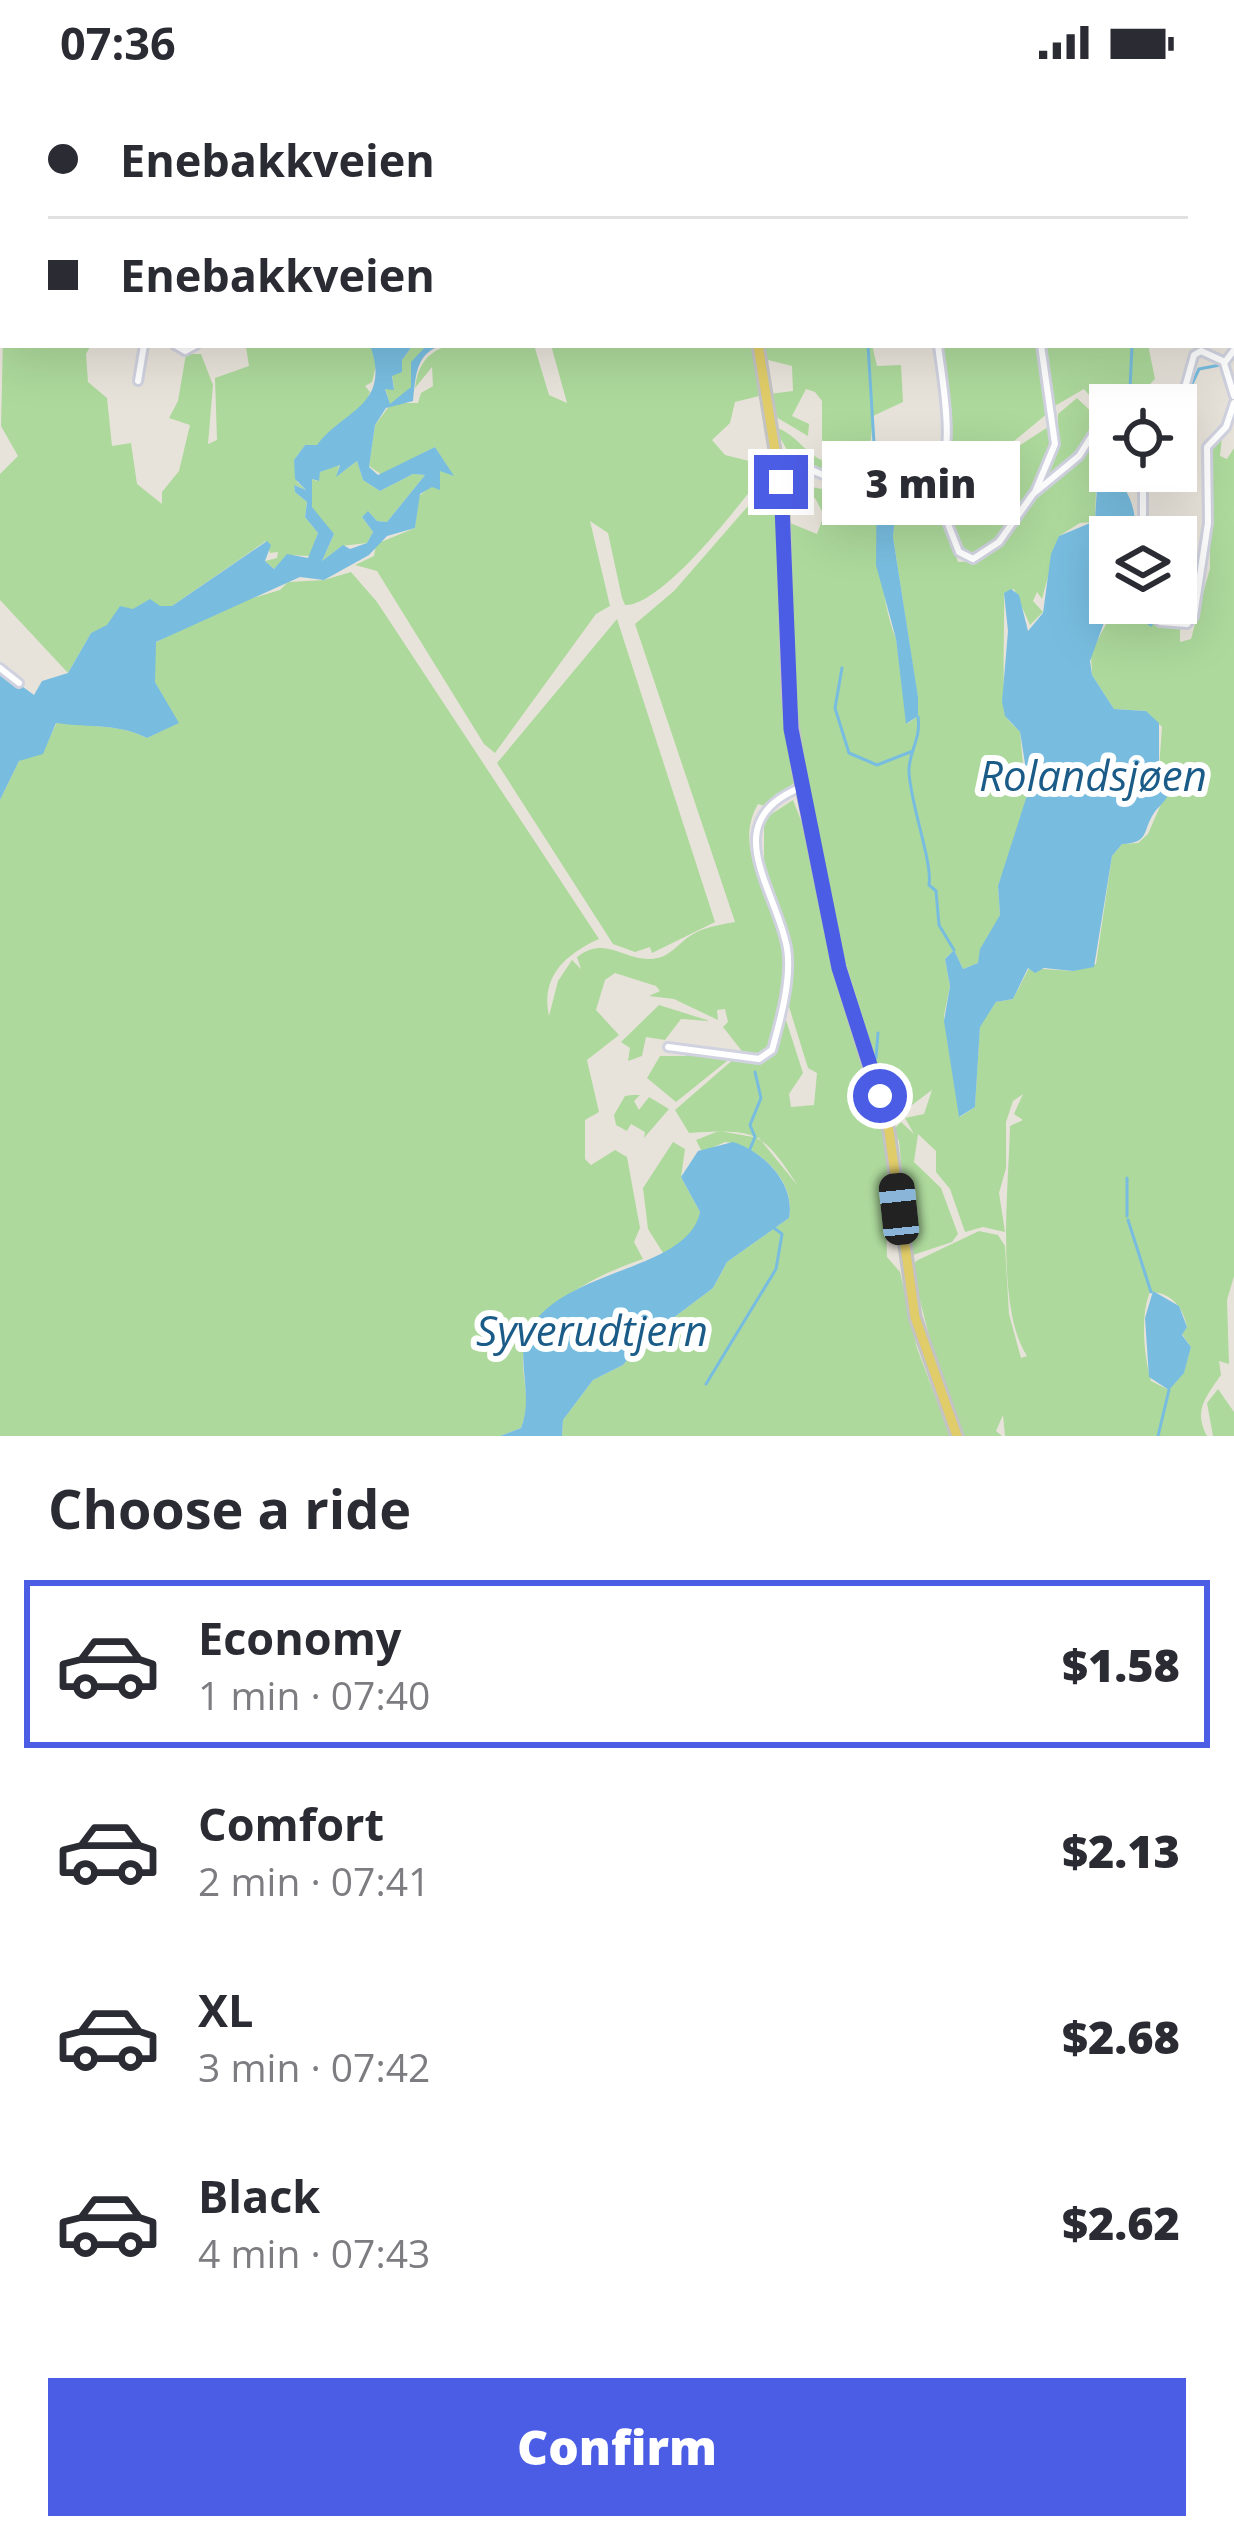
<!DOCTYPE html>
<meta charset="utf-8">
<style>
body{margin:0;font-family:"Open Sans",sans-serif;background:#f2f2f3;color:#2b2b33;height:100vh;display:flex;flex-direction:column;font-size:45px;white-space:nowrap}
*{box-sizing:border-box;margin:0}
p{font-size:39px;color:#7c7c81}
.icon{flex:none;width:66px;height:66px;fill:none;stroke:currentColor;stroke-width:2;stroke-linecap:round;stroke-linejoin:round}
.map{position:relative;height:1352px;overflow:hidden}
.drawer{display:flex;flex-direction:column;background:#fff;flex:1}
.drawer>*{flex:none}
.top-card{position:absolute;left:0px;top:0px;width:1236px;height:264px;box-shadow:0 12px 48px #0002;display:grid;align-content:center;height:264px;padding:0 48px;background:#fff}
.tools{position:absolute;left:1089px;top:300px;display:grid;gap:24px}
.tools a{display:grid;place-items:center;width:108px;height:108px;border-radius:0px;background:#fff;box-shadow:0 12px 48px #0002;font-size:60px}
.end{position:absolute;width:54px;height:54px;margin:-27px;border:15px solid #4b5de5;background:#fff;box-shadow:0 0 0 6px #fff}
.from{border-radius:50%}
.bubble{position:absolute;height:84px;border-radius:0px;background:#fff;box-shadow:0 12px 48px #0002;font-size:39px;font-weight:800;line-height:84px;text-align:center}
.car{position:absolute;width:36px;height:72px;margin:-36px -18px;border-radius:15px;box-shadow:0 0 9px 3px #0007;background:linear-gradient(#222 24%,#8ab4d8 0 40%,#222 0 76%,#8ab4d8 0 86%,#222 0)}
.top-card b{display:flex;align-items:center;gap:42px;height:114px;font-size:45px}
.top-card b+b{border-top:3px solid #e1e1e2}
.top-card i{width:30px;height:30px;background:#2b2b33}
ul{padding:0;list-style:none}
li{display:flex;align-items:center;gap:36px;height:168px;margin:0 24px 18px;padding:0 24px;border:6px solid transparent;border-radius:0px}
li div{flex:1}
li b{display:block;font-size:45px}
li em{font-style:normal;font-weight:800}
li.on{border-color:#4b5de5}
li>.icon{width:108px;height:108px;stroke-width:1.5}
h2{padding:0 48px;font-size:54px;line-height:144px}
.button{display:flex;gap:24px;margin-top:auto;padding:24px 48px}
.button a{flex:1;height:138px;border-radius:0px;background:#4b5de5;color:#fff;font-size:48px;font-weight:800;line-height:138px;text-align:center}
.status{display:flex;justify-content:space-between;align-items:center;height:84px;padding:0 60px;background:#fff;direction:ltr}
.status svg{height:33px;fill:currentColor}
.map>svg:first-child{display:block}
.green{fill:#add99c;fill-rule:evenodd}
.water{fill:#78bde0;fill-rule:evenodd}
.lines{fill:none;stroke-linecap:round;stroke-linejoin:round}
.stream{stroke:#78bde0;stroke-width:3}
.minor-casing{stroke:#d0d2df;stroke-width:12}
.major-casing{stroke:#c3c3c3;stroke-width:15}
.minor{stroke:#fff;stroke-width:6}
.major{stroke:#e0cc68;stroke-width:9}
.route{stroke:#4b5de5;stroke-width:15}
.labels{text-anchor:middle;stroke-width:12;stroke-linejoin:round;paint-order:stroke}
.water-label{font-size:42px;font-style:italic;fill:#1b5b87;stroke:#fff}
</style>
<div class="status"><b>07:36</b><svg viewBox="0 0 49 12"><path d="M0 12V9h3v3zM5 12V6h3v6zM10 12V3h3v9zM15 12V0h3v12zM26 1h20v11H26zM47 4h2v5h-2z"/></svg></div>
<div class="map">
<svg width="1234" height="1352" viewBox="0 0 1234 1352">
<rect width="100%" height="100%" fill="#e8e3da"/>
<!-- green -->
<path class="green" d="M 0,0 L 260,0 L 3,3 L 3,123 Z
M 3,254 L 3,261 L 91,261 L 86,270 L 88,298 L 107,314 L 112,362 L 131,359 L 137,400 L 162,420 L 162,408 L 179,387 L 190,341 L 169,334 L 178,317 L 186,270 L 201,270 L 213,301 L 208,360 L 217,356 L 215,294 L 249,282 L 246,263 L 216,261 L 370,261 L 377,277 L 372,298 L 365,302 L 370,308 L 366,318 L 317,361 L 305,361 L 294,376 L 297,398 L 306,406 L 294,401 L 295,408 L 307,418 L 305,433 L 318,449 L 310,472 L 287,471 L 274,485 L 265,477 L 277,474 L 278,468 L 270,469 L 266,457 L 172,522 L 91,549 L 68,589 L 0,516 L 0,390 L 18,372 L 1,342 Z
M 413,261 L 427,261 L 412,278 L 411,303 L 395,319 L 418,319 L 421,309 L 433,302 L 432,283 L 415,304 C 422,246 474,261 534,261 L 549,311 L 567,319 L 551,261 L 753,261 L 759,312 L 735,318 L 730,339 L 712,356 L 725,371 L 769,382 C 745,414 664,522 625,521 L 622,514 L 608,449 L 590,437 L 610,522 L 596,530 L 495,669 L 484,660 L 377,487 L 355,481 L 374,472 L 376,460 L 415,444 L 419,412 L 431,402 L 440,405 L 440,387 L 450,387 L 435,363 L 382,391 L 369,382 L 375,341 L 390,321 L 385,304 L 394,304 L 392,291 L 401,288 L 402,276 Z
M 762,261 L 872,261 L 877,282 L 901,281 L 903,318 L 873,332 L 867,398 L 859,367 L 822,359 L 822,317 L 815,308 L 806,305 L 792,332 L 809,340 L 808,352 L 776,333 L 769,310 L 793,307 L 792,282 L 764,275 Z
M 943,261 L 1038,261 L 1048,329 L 985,381 L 944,404 L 940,402 L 951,340 Z
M 1044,261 L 1148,261 L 1155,295 L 1142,308 L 1166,312 L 1170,321 L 1147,316 L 1142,321 L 1110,321 L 1110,341 L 1095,346 L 1043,401 L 1058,368 L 1058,330 L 1077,314 L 1100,336 L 1107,333 L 1084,305 L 1053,323 Z
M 774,343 C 797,348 810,379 834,379 L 841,389 L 851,387 L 863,402 L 853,402 L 787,366 Z
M 1048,343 C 1061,379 1005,460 970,472 L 961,464 L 945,410 Z
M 1103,347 L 1110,348 L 1110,387 L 1132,387 L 1130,408 L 1103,398 L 1096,406 L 1095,438 L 1080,439 L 1059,452 L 1042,515 L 1037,508 L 1033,517 L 1043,528 L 1030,541 L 1014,505 L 1004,509 C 1005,530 1001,623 1007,634 C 1010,639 1016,643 1020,648 L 1027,724 L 998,802 L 1000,831 L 978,879 L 963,885 L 954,866 L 945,875 L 950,902 L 944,932 L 960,1033 L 975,1023 L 980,942 L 996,918 L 1013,915 L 1029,884 L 1073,887 L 1096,880 L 1112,772 L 1122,760 L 1138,759 L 1148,750 L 1168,704 L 1159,685 L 1162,643 L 1146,627 L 1114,625 L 1092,591 L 1091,570 C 1099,554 1105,540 1115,526 L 1142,527 L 1149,538 L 1180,543 L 1180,558 L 1191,555 L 1210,484 L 1210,369 L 1222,353 L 1220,372 L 1227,375 L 1234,364 L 1234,1192 L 1227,1216 L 1229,1280 L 1219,1277 L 1221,1291 C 1206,1313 1193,1326 1207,1352 L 1005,1352 L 1003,1331 L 996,1347 L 1002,1352 L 964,1352 L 943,1305 L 912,1186 L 916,1177 L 979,1147 L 998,1151 L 1005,1162 L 1009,1230 L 1021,1274 L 1027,1272 C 995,1224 1009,1098 1010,1042 L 1023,1036 L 1014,1030 L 1023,1010 L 1013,1017 L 1006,1038 L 1006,1084 L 999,1109 L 1005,1148 L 983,1143 L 965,1148 L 950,1105 L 936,1088 L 936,1067 L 918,1050 L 914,1078 L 941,1104 L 958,1150 L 952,1158 L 910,1172 L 899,1057 L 893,1046 L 901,1038 L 914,1050 L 905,1034 L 924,1030 L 932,1006 L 900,1030 L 892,1027 L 836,848 L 800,667 L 791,596 L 787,414 L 790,439 L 817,450 L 824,431 L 815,414 L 809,417 L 800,408 L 800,401 L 861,412 L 872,398 L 872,370 L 880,364 L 936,415 L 958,478 C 1002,478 1005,444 1034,416 C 1053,397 1077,374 1098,359 ZM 883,377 L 896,403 L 893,453 L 918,615 L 918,632 L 907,640 L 896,555 C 874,497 883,443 877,383 ZM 1150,1208 C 1170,1208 1183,1222 1187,1243 L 1182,1250 L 1191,1263 L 1184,1288 L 1169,1306 L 1151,1297 C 1144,1272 1140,1232 1150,1208 Z
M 325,367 L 340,377 L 337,392 L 357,377 L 363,396 L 380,407 L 413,390 L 425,391 L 387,438 L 377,437 L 369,428 L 362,433 L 373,448 L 367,459 L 342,462 L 322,477 L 334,450 L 320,440 L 312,423 L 312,395 L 317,397 L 320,388 L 338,380 L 314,375 Z
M 775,391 L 781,597 L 794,699 L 765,722 L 758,720 C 731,766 774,817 784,858 C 789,881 781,905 776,930 C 773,947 774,960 762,972 L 745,971 L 723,943 L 728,938 L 725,925 L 717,926 L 718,936 L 674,915 L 649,912 L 660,907 L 656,902 L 615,889 L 605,896 L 596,926 L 619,951 L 587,976 L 599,1028 L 585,1036 L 585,1075 L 591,1081 L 615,1066 L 627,1073 L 640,1144 L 634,1158 L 643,1175 C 598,1190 522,1226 523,1280 C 524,1306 531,1318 521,1344 L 500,1352 L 0,1352 L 0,716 L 19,677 L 45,664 L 57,638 C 89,644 118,639 147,654 L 178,639 L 155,598 L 155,559 L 226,522 L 280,506 L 288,498 L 324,496 L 351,488 L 377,518 L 599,855 C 568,869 540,891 549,932 L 558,897 L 572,876 L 581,885 L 577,873 C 608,849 626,881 658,874 C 671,871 679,859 690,852 C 703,843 719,841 735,838 L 635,540 L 674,507 Z
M 617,535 L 715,838 L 652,869 L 650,863 L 635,868 L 613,860 L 497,679 Z
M 793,716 L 809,757 L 847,935 L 876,1010 L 888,1060 L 894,1121 L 886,1138 L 887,1173 L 900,1188 L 917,1264 L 950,1352 L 562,1352 L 563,1336 L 593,1296 L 623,1281 L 644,1256 L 713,1204 L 727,1178 L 789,1134 C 797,1098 759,1061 725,1058 L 702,1068 L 696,1056 L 719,1047 L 759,1054 L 798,1102 C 762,1046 755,1045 689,1049 L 675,1026 L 735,974 L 769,973 L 785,933 L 803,989 L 789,1010 L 791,1023 L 814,1021 L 817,989 L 808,984 L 786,913 L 791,860 L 764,777 L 764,735 Z
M 659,921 L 710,937 L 681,935 L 665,956 L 646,953 L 642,972 L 628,977 L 630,964 L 621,958 Z
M 690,965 L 732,973 L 676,1018 L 647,994 L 660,972 L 686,972 Z
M 632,1011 L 640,1011 L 634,1017 L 639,1026 L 649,1013 L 669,1025 L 644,1054 L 645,1048 L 631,1040 L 627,1047 L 616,1041 L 614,1031 L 625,1012 Z
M 673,1058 L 685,1065 L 681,1093 L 700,1128 L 696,1147 L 665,1172 L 648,1145 L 643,1104 Z
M 1218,1305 L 1234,1328 L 1234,1352 L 1213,1352 L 1207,1319 Z"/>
<!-- water -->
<path class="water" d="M 370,261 L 413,261 L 402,276 L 402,288 L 392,292 L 394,306 L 385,305 L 390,320 L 411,303 L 411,278 L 427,261 L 442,261 C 416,270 416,289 413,317 L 386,324 L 375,341 L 369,383 L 378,391 L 435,363 L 454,392 L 440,387 L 440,406 L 432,403 L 420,410 L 415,444 L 387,452 L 369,471 L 324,496 L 300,493 L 156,558 L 155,598 L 179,639 L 147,654 C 118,639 89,644 56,639 L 43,670 L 19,677 L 0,716 L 0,586 L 34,611 L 42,597 L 68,589 L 91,549 L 107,541 L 120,522 L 133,525 L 150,515 L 160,522 L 172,522 L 267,457 L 271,461 L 265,477 L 274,485 L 287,470 L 308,474 L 318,449 L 305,433 L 307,418 L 295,408 L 294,401 L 306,406 L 295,395 L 294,376 L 305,361 L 317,361 C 343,326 392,322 370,261 ZM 357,377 L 363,396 L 380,407 L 413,390 L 425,391 L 387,438 L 377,437 L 368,427 L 362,433 L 373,448 L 367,459 L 350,465 L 343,461 L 322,477 L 334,450 L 312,423 L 312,395 L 319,397 L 320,388 L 340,381 L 336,393 Z
M 883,377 L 898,399 L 893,453 L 918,613 L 918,632 L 906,640 L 896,555 L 876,481 L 877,384 Z
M 1114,395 C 1131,405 1138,433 1134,453 L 1110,453 L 1110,519 L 1117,519 L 1105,536 L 1090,577 L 1092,591 L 1114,625 L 1146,627 L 1159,639 L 1159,685 L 1167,713 C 1164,719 1158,723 1154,729 C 1142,747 1150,759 1122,760 L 1112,772 L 1094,883 L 1073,887 L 1044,884 L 1035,889 L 1028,884 L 1013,915 L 996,918 L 980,943 L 975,1023 L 959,1033 L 944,937 L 950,902 L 945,875 L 954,866 L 963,885 L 978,879 L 980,865 L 1000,831 L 998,802 L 1029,705 L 1020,648 L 1005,632 L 1002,618 L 1008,547 L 1004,509 L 1011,505 L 1019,511 L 1028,547 L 1043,529 L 1051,470 L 1059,452 L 1095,437 L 1097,402 Z
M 733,1058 C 763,1067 796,1100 789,1134 L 727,1178 L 713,1204 L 644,1256 L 623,1281 L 593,1296 L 563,1336 L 562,1352 L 500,1352 L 521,1344 C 535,1310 513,1272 530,1244 C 568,1183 688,1187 700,1128 L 681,1093 L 698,1067 Z
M 1153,1207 L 1179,1222 L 1187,1243 L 1182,1251 L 1191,1263 L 1184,1289 L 1169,1306 L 1149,1293 L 1145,1234 Z"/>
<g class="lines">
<!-- stream -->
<path class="stream" d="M 859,0 L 859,3
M 868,261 L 874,359
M 1190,304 L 1199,285 L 1220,281
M 1123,321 L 1130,305 L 1132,261
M 1103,398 L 1110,350
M 1124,401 L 1127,387
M 1125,519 L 1151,541
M 842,584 L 835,624 L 849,669 L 877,681 L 913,667
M 918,633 C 921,655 910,665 909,685 C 908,713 933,778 929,801 L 936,807 L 939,841 L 954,866
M 876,974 L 878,949
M 750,1065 L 755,1053 L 750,1041 L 761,1014 L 755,988
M 1127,1094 L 1127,1132
M 1128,1136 L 1151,1208
M 706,1300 L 776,1185 L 782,1150 L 774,1144
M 1158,1352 L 1169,1306"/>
<!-- minor casing -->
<g class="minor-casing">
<path id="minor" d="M 588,0 L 596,3
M 651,0 L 651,3
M 831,0 L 833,3
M 863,0 L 863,3
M 848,3 L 851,0
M 1053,3 L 1053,0
M 175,261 L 185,267 L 196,261
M 1224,279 L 1234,312
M 138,297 L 144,261
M 1176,336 L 1194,271 L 1201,267 L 1225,278 L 1234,266
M 777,372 L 862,407 L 869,398 L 870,367 L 885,363 L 939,417 L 959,468 L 973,475 L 999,458 L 1033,410 L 1079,372 L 1093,350 L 1110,343
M 929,406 C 960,379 942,298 938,261
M 1035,408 L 1055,360 L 1041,261
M 1143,453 L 1143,387
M 1145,519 L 1160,538 L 1187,540 L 1194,532 L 1208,439 L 1207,363 L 1226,343 L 1234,319
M 0,584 L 19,599
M 668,963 L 759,975 L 772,966 C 780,937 792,895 787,864 C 776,804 715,737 802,703"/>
</g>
<!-- major casing -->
<g class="major-casing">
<path id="major" d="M 355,0 L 357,3
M 258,3 L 266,0
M 0,246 L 3,243
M 758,261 L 783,416 L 788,610 L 799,689 L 839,884 L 889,1047 L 915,1233 L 957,1352"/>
</g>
<!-- minor -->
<use href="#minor" class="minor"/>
<!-- major -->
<use href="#major" class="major"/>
</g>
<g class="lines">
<!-- route -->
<path class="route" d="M 781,398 L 791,645 L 839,884 L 880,1012"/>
</g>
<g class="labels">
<!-- water labels -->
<g class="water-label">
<text x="1093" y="707">Rolandsjøen</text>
<text x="592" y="1262">Syverudtjern</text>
</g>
</g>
</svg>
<div class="tools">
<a><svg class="icon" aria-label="locate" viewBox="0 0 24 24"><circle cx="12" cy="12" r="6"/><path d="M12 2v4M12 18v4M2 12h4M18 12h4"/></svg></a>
<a><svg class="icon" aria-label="layers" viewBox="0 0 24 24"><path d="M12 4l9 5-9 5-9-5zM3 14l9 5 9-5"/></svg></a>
</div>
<i class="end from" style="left:880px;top:1012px"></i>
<i class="end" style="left:781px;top:398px"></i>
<div class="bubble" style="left:822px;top:357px;width:198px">3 min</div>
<i class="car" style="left:899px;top:1125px;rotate:354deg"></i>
<div class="top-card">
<b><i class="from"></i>Enebakkveien</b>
<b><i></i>Enebakkveien</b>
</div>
</div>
<section class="drawer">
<h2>Choose a ride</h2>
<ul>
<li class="on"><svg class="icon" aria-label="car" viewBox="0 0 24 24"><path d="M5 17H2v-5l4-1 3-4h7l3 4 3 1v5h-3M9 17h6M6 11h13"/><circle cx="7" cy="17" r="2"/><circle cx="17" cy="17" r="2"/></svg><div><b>Economy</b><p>1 min · 07:40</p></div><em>$1.58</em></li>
<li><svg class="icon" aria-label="car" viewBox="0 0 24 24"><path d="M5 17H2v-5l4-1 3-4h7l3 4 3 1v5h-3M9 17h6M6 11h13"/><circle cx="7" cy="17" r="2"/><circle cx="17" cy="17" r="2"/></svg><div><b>Comfort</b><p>2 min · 07:41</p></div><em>$2.13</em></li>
<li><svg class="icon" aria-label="car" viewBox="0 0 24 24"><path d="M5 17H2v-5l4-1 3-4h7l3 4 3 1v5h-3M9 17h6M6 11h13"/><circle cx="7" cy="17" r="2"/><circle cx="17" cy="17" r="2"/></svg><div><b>XL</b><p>3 min · 07:42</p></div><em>$2.68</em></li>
<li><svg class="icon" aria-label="car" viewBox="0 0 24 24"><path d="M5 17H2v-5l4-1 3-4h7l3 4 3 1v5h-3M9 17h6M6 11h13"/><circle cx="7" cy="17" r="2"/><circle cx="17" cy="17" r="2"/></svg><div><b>Black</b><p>4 min · 07:43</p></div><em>$2.62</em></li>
</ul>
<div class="button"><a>Confirm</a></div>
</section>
